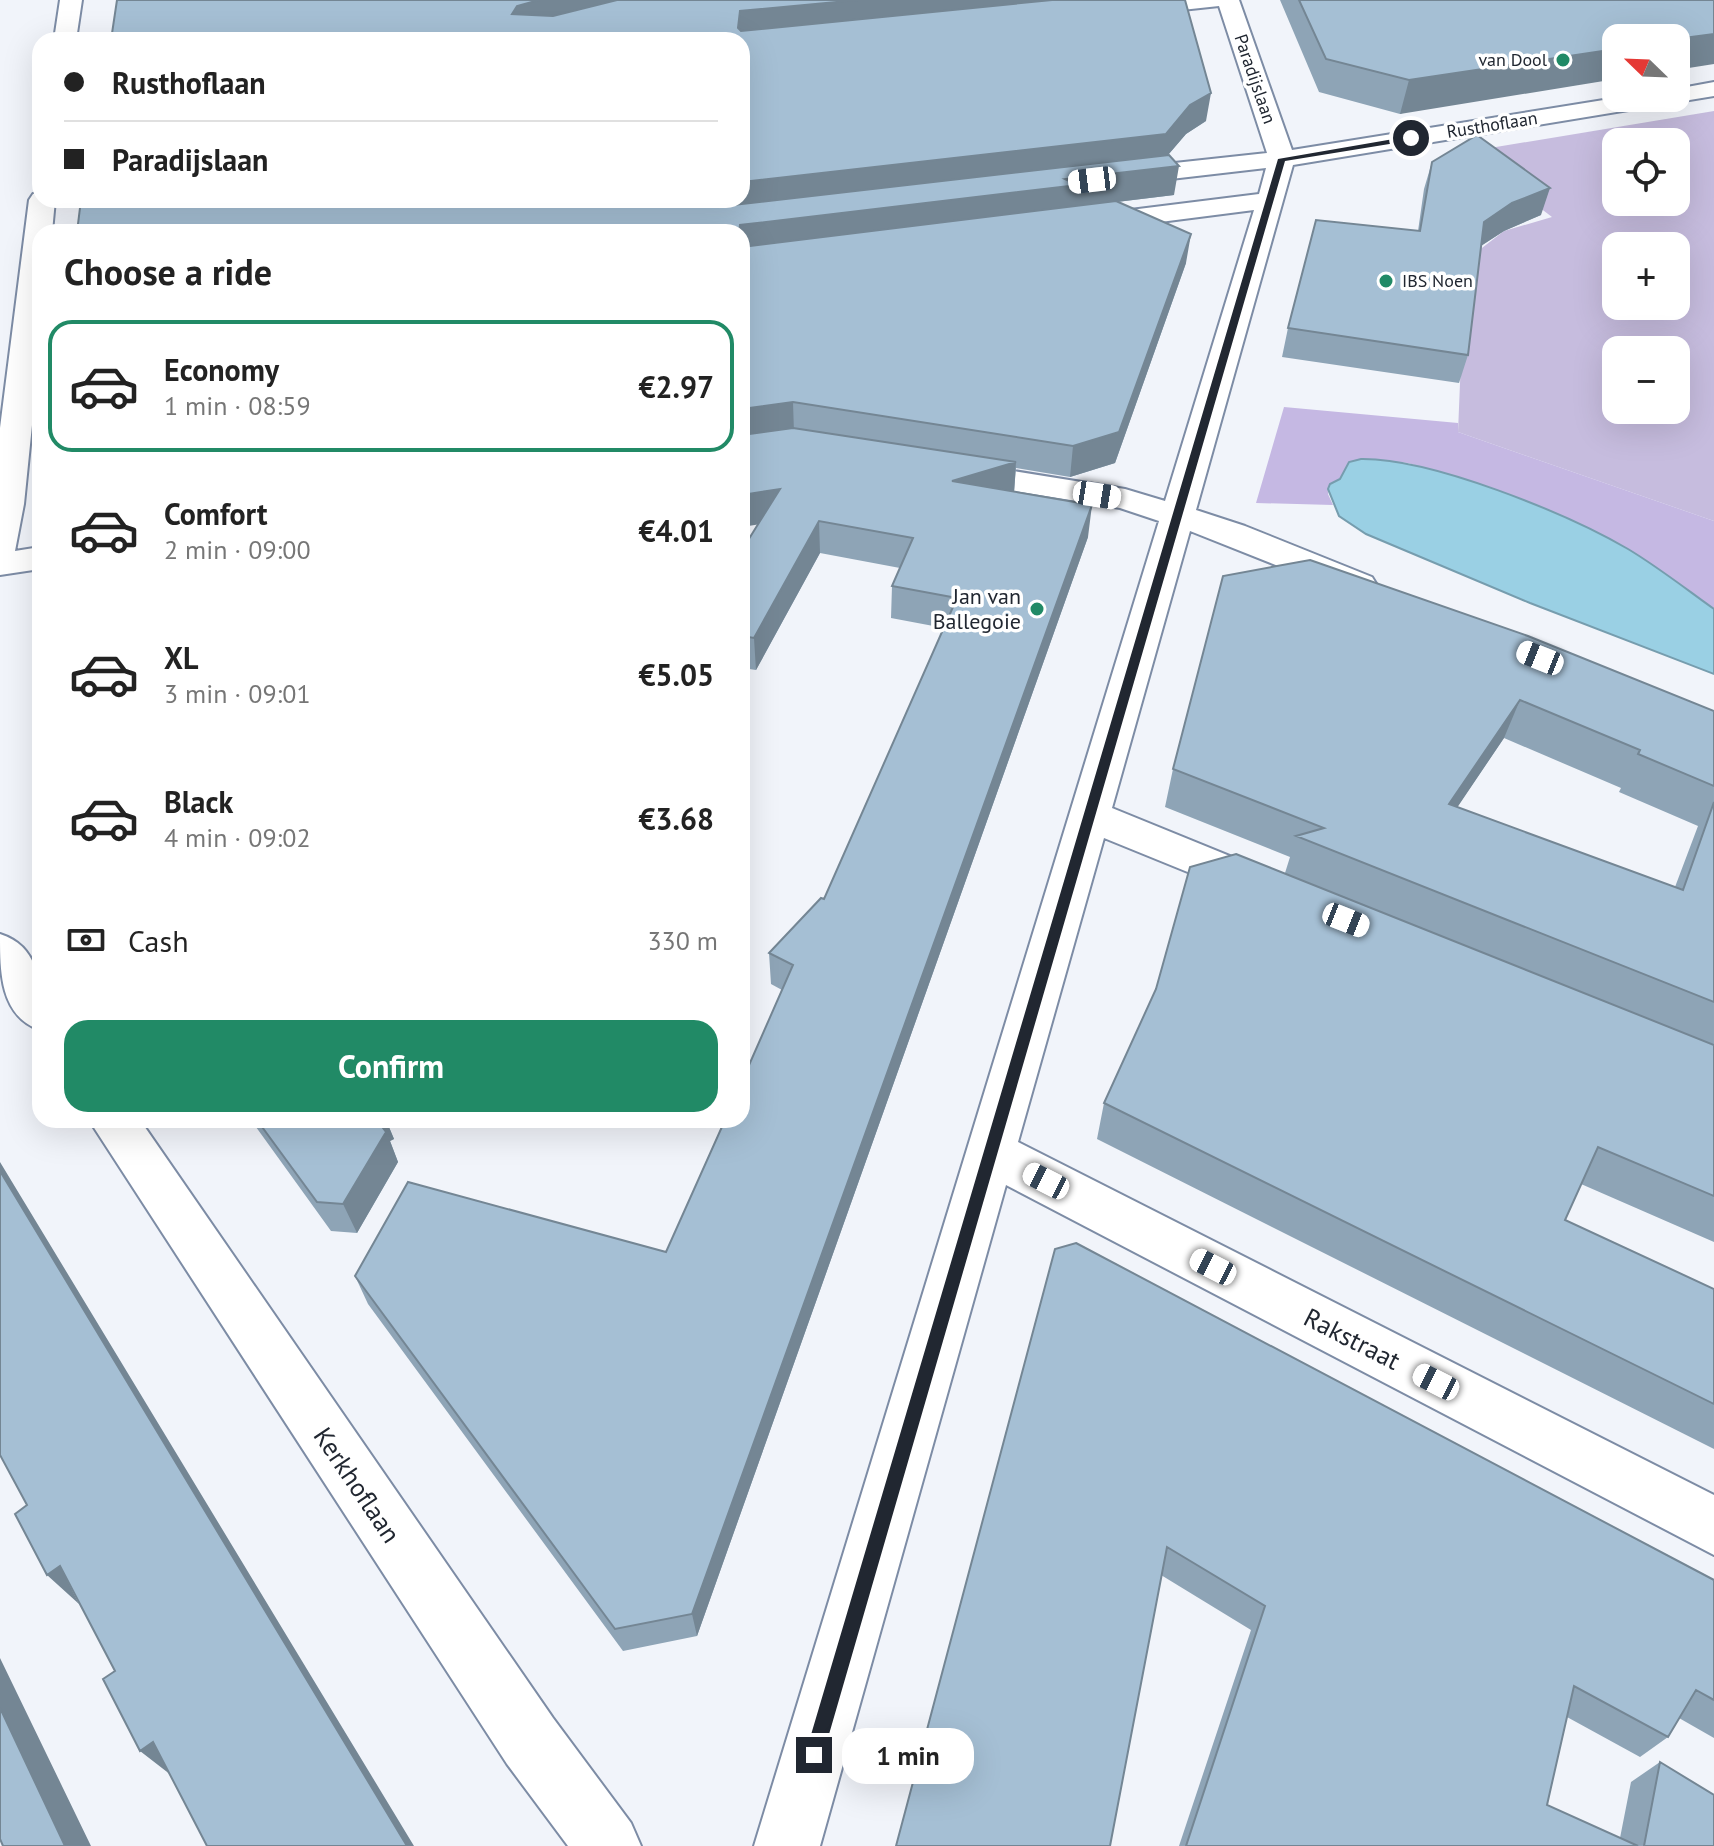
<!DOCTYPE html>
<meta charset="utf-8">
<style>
body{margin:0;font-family:"PT Sans",sans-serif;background:#f6f6f6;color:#222;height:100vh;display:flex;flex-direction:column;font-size:30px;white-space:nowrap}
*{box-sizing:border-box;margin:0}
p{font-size:26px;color:#767676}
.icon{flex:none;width:44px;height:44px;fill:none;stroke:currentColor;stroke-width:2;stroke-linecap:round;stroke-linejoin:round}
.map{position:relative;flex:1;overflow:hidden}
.panel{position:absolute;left:32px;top:224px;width:718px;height:904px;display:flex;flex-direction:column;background:#fff;border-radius:24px;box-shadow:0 8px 32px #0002}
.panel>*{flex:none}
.hud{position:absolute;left:32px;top:32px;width:718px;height:176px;border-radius:24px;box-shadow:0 8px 32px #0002;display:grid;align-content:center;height:176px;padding:0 32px;background:#fff}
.needle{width:52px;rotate:293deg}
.fabs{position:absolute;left:1602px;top:24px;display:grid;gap:16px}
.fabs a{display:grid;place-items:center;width:88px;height:88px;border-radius:16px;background:#fff;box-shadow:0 8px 32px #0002;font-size:40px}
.end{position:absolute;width:36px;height:36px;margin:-18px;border:10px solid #212731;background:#fff;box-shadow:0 0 0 4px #fff}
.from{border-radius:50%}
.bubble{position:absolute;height:56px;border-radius:24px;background:#fff;box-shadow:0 8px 32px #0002;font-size:26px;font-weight:800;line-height:56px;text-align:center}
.car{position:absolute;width:24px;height:48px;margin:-24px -12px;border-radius:10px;box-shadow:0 0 6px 2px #0007;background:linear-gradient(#fff 24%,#345 0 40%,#fff 0 76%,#345 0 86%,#fff 0)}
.hud b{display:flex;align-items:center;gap:28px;height:76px;font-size:30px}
.hud b+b{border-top:2px solid #e0e0e0}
.hud i{width:20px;height:20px;background:#222}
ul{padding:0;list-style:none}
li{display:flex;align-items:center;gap:24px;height:132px;margin:0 16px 12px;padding:0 16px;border:4px solid transparent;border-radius:24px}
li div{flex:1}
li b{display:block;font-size:30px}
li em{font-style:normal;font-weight:800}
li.selected{border-color:#218a66}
li>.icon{width:72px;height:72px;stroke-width:1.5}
h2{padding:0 32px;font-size:36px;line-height:96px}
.pay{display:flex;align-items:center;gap:20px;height:88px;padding:0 32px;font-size:30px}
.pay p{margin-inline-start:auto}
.button{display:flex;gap:16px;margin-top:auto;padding:16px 32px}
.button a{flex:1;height:92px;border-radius:24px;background:#218a66;color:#fff;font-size:32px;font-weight:800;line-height:92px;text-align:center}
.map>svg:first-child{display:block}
.green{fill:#c6bcde;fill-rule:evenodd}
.forest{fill:#c5b8e3}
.water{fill:#9ad0e4;stroke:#769dae;stroke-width:2}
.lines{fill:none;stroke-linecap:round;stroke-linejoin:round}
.minor-casing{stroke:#7d8ca5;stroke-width:4}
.minor{fill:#fff;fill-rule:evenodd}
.wall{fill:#8ea4b6;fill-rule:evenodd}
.shaded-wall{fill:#748694}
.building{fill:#a5bfd4;stroke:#748694;stroke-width:2}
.route{fill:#212731}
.poi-dot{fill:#218a66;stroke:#fff;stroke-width:3}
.labels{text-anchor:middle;stroke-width:7;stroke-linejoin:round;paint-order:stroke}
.far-poi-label{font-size:18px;fill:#212731;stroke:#fff;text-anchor:end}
.far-street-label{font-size:18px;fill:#212731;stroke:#fff}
.poi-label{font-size:22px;fill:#212731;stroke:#fff;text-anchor:end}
.near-street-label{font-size:26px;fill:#212731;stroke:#fff}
</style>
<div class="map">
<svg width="1714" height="1846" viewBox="0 0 1714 1846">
<rect width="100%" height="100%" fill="#f1f4fa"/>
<!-- green -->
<path class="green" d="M 1714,111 L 1714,521 L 1458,432 L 1461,359 L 1478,251 L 1504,231 L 1552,217 L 1466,152 ZM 1616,142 L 1676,142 L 1676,202 L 1616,202 ZM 1616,246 L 1676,246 L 1676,306 L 1616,306 ZM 1616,350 L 1676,350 L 1676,410 L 1616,410 Z"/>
<!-- forest -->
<path class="forest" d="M 1284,407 L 1458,423 L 1458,432 L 1714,521 L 1714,609 L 1626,548 L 1438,472 L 1408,463 L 1361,459 L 1340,479 L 1330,484 L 1328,494 L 1333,505 L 1256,503 Z"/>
<!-- water -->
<path class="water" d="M 1361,459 C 1431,458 1566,513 1628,549 C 1658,567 1686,589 1714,609 L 1714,674 L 1530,603 L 1366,534 L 1339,516 L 1328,489 L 1330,484 L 1340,479 L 1349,462 Z"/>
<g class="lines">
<!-- minor casing -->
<g class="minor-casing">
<path id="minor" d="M 60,0 L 82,0 L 76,40 L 54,40 Z
M 1150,0 L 1239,0 L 1292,150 L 1616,98 L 1676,98 L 1676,89 L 1714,82 L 1714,96 L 1293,165 L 1196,510 L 1245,526 L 1372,577 L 1377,585 L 1372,593 L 1359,596 L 1346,593 L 1190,531 L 1112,808 L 1274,874 L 1281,885 L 1274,896 L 1259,901 L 1104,838 L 1018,1142 L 1714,1495 L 1714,1555 L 1006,1185 L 820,1846 L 754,1846 L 1159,521 L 1120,508 L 958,482 L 946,479 L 941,472 L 946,465 L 958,462 L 1125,489 L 1165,501 L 1254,210 L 1090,231 L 1080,229 L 1076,223 L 1080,217 L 1090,215 L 1259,194 L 1266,168 L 1119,185 L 1110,183 L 1106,177 L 1110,171 L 1119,169 L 1267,153 L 1219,6 L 1126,16 L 1115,9 L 1118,4 Z
M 40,193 L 40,200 L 55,200 L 52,232 L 40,232 L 40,346 L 24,504 L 15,551 L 40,547 L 40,569 L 0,575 L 0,428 L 29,200 L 33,194 Z
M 0,934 C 44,948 40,992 40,1030 C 0,1016 0,972 0,934 Z
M 89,1120 L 140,1120 L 553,1718 L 631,1823 L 641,1846 L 568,1846 L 507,1764 Z"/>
</g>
<!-- minor -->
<use href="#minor" class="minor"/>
</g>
<!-- wall -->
<path class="wall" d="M 1280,0 L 1714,0 L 1400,114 L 1319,92 Z
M 1206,121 L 1186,134 L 1168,155 L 1174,195 L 1117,202 L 1186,263 L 1115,463 L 1070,477 L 1016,468 L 1014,491 L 1088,537 L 697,1636 L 623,1651 L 368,1304 L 355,1276 L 666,1252 L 782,990 L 771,984 L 769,953 L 824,899 L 944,628 L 891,618 L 892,586 L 900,568 L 820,553 L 756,670 L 742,668 L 742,550 L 758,525 L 742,232 Z
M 1432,162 L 1541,215 L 1504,231 L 1481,246 L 1468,355 L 1459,383 L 1282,357 L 1288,328 L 1418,231 L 1424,189 Z
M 1223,576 L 1714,711 L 1714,1242 L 1581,1184 L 1565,1220 L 1714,1289 L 1714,1449 L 1097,1139 L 1104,1103 L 1285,873 L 1290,857 L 1165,807 L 1173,769 ZM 1504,738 L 1621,788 L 1619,792 L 1698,826 L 1675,887 L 1457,807 Z
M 251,1120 L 386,1120 L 394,1139 L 390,1141 L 398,1162 L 357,1233 L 331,1231 Z
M 1055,1249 L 1714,1580 L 1714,1738 L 1679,1718 L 1668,1737 L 1640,1757 L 1567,1717 L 1547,1805 L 1620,1838 L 1631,1782 L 1660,1762 L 1714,1846 L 1179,1846 L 1251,1630 L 1161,1575 Z"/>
<!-- shaded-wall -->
<path class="shaded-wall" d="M 539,0 L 644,0 L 521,32 L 512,14 L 517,6 Z
M 858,0 L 1121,0 L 742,38 L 738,28 L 740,11 Z
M 1714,34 L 1714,64 L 1676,70 L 1676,39 Z
M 1616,49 L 1616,79 L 1400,114 L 1409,80 Z
M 1211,93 L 1206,121 L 1186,134 L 1162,162 L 645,223 L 636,201 L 742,200 L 742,182 L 1190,105 Z
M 1179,166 L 1174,195 L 1075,207 L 742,255 L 742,232 L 739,232 L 740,225 L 1065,179 Z
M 1550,188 L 1541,215 L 1504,231 L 1476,249 L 1484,222 L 1512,203 Z
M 1191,234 L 1186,263 L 1115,463 L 1070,477 L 1073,446 Z
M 793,402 L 794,433 L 742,441 L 742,409 Z
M 1016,462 L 1014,494 L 952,481 Z
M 780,489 L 781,521 L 742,527 L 742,495 Z
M 1092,505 L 1088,537 L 697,1636 L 692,1614 Z
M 819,521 L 820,553 L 756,670 L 754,638 Z
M 1520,700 L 1504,738 L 1434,842 L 1449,804 Z
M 375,1120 L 386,1120 L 394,1139 L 390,1141 L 398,1162 L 357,1233 L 343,1204 Z
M 0,1162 L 414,1846 L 407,1846 L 0,1171 Z
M 60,1566 L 79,1604 L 47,1575 Z
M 0,1658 L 91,1846 L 65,1846 L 0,1708 Z
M 153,1742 L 171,1775 L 140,1751 Z"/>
<!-- building -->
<path class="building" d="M 117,0 L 539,0 L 517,6 L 512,14 L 553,16 L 617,0 L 858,0 L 740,11 L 738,28 L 741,31 L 1052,0 L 1185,0 L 1211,93 L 1190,105 L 1166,134 L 742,182 L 742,40 L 111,40 Z
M 1299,0 L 1714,0 L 1714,34 L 1676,39 L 1676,38 L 1616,38 L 1616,49 L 1409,80 L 1326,59 Z
M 1477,135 L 1550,188 L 1512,203 L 1484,222 L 1468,355 L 1288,328 L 1316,220 L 1420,231 L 1432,162 Z
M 1169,155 L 1179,166 L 1065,179 L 1078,185 L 740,225 L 739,232 L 77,232 L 81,200 L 637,200 L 636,201 L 639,206 L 724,206 Z
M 1116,201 L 1191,234 L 1119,432 L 1073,446 L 793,402 L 742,409 L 742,247 Z
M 793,428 L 1016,462 L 952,481 L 1092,505 L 692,1614 L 615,1629 L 355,1276 L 408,1182 L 666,1252 L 725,1120 L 742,1120 L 742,1081 L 793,965 L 769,953 L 821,898 L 824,899 L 957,598 L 892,586 L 913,538 L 819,521 L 754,638 L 742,636 L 742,550 L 780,489 L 742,495 L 742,435 Z
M 1310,560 L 1528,636 L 1714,711 L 1714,786 L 1638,754 L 1640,750 L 1520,700 L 1449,804 L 1683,890 L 1714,802 L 1714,1002 L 1296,836 L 1324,828 L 1173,769 L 1223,576 Z
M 1236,854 L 1714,1045 L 1714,1196 L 1598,1147 L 1565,1220 L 1714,1289 L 1714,1404 L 1104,1103 L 1156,989 L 1190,867 Z
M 257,1120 L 377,1120 L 386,1132 L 343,1204 L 317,1202 Z
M 0,1171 L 407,1846 L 207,1846 L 153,1742 L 140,1751 L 103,1679 L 115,1671 L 60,1566 L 47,1575 L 15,1514 L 27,1505 L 0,1455 Z
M 1076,1243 L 1714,1580 L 1714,1700 L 1696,1690 L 1668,1737 L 1574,1686 L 1547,1805 L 1638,1846 L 1186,1846 L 1265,1606 L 1167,1547 L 1110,1846 L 896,1846 L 1055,1249 Z
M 0,1708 L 65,1846 L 3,1846 L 0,1839 Z
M 1660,1762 L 1714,1795 L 1714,1846 L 1644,1846 Z"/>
<!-- route -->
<path class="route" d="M 1411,136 L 1414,140 L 1285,161 L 823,1755 L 821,1762 L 814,1765 L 807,1762 L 805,1755 L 1278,159 Z"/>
<!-- markers -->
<g class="poi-dot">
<circle cx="1563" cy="60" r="8"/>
<circle cx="1386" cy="281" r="8"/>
<circle cx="1037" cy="609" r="8"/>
</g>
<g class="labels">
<!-- far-poi labels -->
<g class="far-poi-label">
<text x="1547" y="66">van Dool</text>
<text x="1402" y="287" text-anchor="start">IBS Noen</text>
</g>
<!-- far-street labels -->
<g class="far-street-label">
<text transform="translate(1255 79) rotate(71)" y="6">Paradijslaan</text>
<text transform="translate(1492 125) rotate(-9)" y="6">Rusthoflaan</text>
</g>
<!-- poi labels -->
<g class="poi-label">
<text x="1021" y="604">Jan van<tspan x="1021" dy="25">Ballegoie</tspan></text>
</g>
<!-- near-street labels -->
<g class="near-street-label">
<text transform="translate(1352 1339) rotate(27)" y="9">Rakstraat</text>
<text transform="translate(357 1485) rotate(56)" y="9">Kerkhoflaan</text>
</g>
</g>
</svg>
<div class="fabs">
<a><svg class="needle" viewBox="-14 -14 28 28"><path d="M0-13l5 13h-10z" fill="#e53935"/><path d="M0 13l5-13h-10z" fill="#767676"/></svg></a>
<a><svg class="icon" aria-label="locate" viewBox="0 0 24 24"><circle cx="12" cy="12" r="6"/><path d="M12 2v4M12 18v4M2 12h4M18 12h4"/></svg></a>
<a>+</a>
<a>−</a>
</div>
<i class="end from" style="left:1411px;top:138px"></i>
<i class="end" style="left:814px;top:1755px"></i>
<div class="bubble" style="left:842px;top:1728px;width:132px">1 min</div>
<i class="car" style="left:1092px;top:180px;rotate:263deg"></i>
<i class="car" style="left:1097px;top:495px;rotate:99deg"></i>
<i class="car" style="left:1540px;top:658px;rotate:292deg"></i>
<i class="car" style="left:1346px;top:920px;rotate:112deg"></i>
<i class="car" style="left:1046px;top:1181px;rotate:297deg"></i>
<i class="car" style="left:1213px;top:1267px;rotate:297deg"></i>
<i class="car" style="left:1436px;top:1382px;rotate:297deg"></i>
<div class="hud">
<b><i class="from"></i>Rusthoflaan</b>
<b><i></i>Paradijslaan</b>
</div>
<section class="panel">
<h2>Choose a ride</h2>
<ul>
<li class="selected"><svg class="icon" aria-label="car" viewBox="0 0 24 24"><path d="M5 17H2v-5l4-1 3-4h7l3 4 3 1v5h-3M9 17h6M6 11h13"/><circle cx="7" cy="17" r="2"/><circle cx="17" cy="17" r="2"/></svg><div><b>Economy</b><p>1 min · 08:59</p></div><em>€2.97</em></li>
<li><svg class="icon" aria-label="car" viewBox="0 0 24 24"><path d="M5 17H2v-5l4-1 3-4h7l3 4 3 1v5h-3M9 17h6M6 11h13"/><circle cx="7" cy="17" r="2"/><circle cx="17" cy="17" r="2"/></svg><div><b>Comfort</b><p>2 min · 09:00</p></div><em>€4.01</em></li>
<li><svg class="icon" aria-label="car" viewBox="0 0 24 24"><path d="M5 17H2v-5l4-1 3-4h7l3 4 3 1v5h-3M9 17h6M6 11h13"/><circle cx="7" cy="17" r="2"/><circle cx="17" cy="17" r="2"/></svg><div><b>XL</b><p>3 min · 09:01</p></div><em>€5.05</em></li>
<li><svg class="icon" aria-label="car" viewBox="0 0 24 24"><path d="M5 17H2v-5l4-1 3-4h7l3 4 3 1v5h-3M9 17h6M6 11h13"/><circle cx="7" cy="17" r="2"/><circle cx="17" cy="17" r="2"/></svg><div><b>Black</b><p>4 min · 09:02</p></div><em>€3.68</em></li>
</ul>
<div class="pay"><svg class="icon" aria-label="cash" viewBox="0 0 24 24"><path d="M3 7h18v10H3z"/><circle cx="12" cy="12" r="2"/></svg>Cash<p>330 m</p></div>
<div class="button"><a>Confirm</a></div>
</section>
</div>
